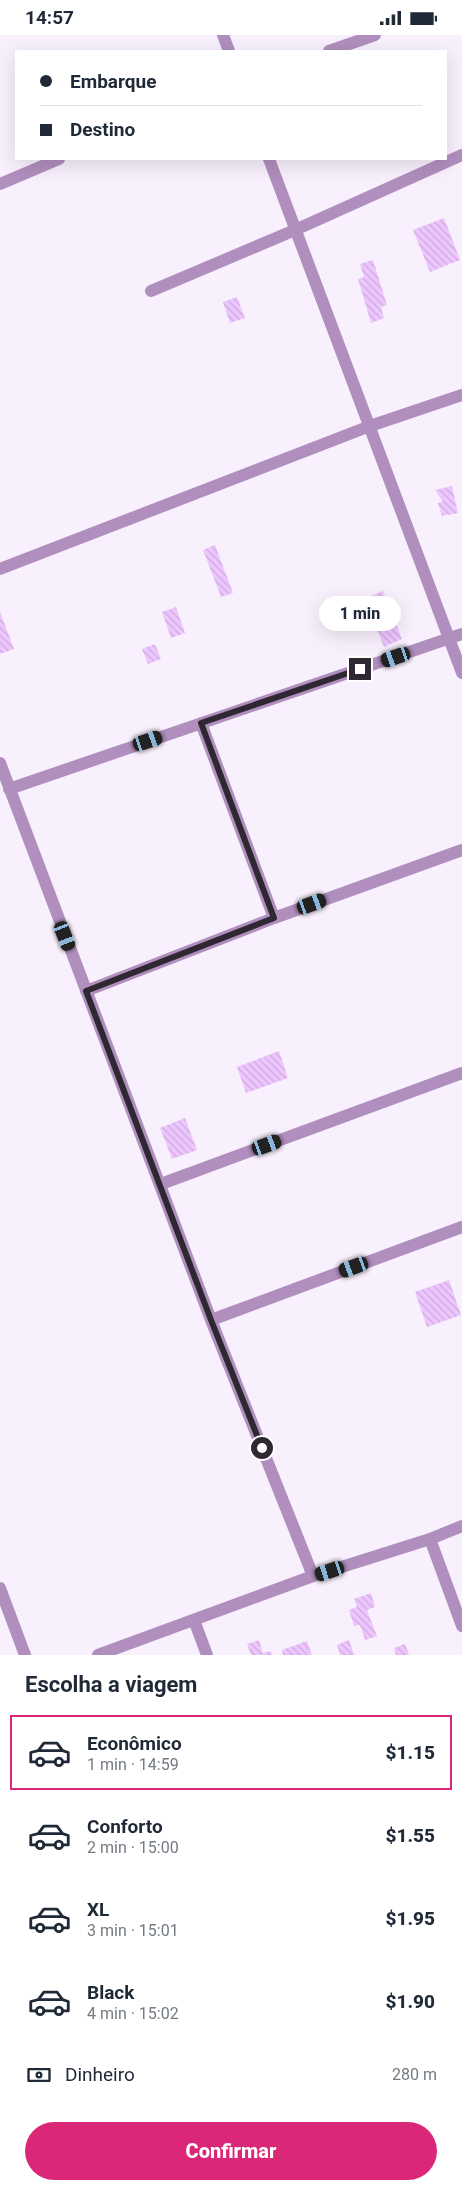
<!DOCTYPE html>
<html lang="pt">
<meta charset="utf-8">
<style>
body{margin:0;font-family:Roboto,sans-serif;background:#f6f6f7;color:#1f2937;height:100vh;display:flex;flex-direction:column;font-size:19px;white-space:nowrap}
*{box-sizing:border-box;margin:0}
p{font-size:16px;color:#747a83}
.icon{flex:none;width:28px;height:28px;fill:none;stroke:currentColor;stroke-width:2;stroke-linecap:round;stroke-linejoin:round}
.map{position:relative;height:1620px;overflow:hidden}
.drawer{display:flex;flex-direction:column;background:#fff;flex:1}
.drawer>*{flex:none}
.banner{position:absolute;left:15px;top:15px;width:432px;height:110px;border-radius:0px;box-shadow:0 5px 20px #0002;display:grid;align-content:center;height:110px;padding:0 25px;background:#fff}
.end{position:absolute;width:22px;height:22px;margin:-11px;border:6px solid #2f2732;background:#fff;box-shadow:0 0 0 2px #fff}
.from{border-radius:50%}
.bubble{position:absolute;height:35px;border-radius:18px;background:#fff;box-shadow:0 5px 20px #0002;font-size:16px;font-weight:800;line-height:35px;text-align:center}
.car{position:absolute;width:15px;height:30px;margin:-15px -8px;border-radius:6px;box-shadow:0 0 4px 1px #0007;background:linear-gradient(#222 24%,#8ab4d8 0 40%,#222 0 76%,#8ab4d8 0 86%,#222 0)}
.banner b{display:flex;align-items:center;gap:18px;height:48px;font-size:19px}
.banner b+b{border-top:1px solid #e0e1e3}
.banner i{width:12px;height:12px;background:#1f2937}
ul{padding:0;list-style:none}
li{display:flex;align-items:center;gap:15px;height:75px;margin:0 10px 8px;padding:0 15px;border:2px solid transparent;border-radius:0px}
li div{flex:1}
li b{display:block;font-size:19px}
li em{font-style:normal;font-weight:800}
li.on{border-color:#db2777}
li>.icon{width:45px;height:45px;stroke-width:1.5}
h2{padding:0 25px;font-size:22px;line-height:60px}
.pay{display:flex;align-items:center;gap:12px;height:55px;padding:0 25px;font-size:19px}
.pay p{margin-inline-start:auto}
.cta{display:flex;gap:10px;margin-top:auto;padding:10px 25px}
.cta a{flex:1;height:58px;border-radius:30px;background:#db2777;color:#fff;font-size:20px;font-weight:800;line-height:58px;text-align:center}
.status{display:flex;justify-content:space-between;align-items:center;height:35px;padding:0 25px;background:#fff;direction:ltr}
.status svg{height:14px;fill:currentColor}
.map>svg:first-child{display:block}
.building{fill:url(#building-back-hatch)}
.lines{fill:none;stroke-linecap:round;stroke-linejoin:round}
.street{stroke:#b08ebd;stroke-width:12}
.route{stroke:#2f2732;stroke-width:6}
</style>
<div class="status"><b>14:57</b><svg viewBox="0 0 49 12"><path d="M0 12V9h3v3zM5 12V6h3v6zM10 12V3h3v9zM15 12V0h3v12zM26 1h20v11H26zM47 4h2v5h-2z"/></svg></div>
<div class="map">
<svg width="462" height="1620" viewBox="0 0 462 1620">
<defs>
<pattern id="building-back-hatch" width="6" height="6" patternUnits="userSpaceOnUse" patternTransform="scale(1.25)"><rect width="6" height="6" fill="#eec6ff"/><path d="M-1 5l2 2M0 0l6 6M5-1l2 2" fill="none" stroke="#ccaadb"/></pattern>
</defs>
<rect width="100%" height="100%" fill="#f8f0fc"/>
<!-- building -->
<path class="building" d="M 444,183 L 460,225 L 430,237 L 413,195 Z
M 373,225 L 387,270 L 381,272 L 384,283 L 371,288 L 358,244 L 364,242 L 360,229 Z
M 237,262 L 245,283 L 230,288 L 223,267 Z
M 452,451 L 458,478 L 442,481 L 438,468 L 443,466 L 435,455 Z
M 215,510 L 233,558 L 221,562 L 203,515 Z
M 383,556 L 402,604 L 384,612 L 365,564 Z
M 176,572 L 185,598 L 171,603 L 162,577 Z
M 0,577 L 14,614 L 0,619 Z
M 155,609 L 161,624 L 148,629 L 142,614 Z
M 279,1016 L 288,1043 L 246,1058 L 237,1032 Z
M 185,1083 L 197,1115 L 172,1124 L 160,1093 Z
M 449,1245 L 461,1280 L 427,1292 L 415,1257 Z
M 371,1558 L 375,1572 L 367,1575 L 377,1601 L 365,1605 L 360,1590 L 354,1591 L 349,1575 L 357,1572 L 354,1564 Z
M 259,1605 L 263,1618 L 271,1616 L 272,1620 L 251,1620 L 247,1609 Z
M 349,1605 L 354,1620 L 340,1620 L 337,1610 Z
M 307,1606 L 312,1620 L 283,1620 L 282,1615 Z
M 405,1609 L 409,1620 L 396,1620 L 394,1613 Z"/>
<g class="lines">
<!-- street -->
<path class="street" d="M 223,0 L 229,16
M 329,16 L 375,0
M 269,124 L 462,638
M 0,149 L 59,124
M 151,256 L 295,195 L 462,120
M 0,534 L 370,391 L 462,360
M 201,688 L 274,883
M 0,728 L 211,1285 L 313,1541
M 9,754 L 462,599
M 86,956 L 274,883 L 462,815
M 161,1149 L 462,1038
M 211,1285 L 462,1192
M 430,1504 L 462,1591
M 0,1553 L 25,1620
M 194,1585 L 207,1620
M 98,1620 L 313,1541 L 430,1504 L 462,1491"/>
</g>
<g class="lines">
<!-- route -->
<path class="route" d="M 262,1413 L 211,1285 L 86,956 L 274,883 L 201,688 L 360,634"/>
</g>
</svg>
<i class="end from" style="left:262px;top:1413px"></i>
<i class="end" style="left:360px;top:634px"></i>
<div class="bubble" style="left:319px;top:561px;width:82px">1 min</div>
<i class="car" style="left:396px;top:622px;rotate:251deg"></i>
<i class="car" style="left:148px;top:706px;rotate:71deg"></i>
<i class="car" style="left:312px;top:869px;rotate:70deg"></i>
<i class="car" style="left:65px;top:901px;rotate:159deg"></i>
<i class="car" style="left:267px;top:1110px;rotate:70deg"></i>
<i class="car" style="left:354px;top:1232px;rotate:250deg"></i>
<i class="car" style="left:330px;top:1536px;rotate:252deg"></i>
<div class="banner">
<b><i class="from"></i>Embarque</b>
<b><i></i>Destino</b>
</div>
</div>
<section class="drawer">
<h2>Escolha a viagem</h2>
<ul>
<li class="on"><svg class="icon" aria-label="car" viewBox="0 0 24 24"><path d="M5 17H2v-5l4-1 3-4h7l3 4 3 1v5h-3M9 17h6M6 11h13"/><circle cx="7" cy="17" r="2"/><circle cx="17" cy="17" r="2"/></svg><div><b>Econômico</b><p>1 min · 14:59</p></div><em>$1.15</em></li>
<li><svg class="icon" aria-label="car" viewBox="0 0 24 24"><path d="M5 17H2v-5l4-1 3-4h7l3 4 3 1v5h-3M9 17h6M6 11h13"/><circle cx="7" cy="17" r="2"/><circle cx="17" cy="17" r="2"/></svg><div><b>Conforto</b><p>2 min · 15:00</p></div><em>$1.55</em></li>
<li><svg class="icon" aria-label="car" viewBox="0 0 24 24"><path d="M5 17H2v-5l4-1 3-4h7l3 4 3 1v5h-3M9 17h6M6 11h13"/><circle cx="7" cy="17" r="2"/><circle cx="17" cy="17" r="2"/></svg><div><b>XL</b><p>3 min · 15:01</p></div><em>$1.95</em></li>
<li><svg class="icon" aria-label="car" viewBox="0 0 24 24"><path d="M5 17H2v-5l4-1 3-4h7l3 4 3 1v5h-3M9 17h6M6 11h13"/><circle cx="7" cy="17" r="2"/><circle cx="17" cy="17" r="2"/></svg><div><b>Black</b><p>4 min · 15:02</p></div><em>$1.90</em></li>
</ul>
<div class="pay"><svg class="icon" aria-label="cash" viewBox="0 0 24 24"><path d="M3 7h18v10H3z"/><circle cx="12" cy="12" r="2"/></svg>Dinheiro<p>280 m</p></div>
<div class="cta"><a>Confirmar</a></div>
</section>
